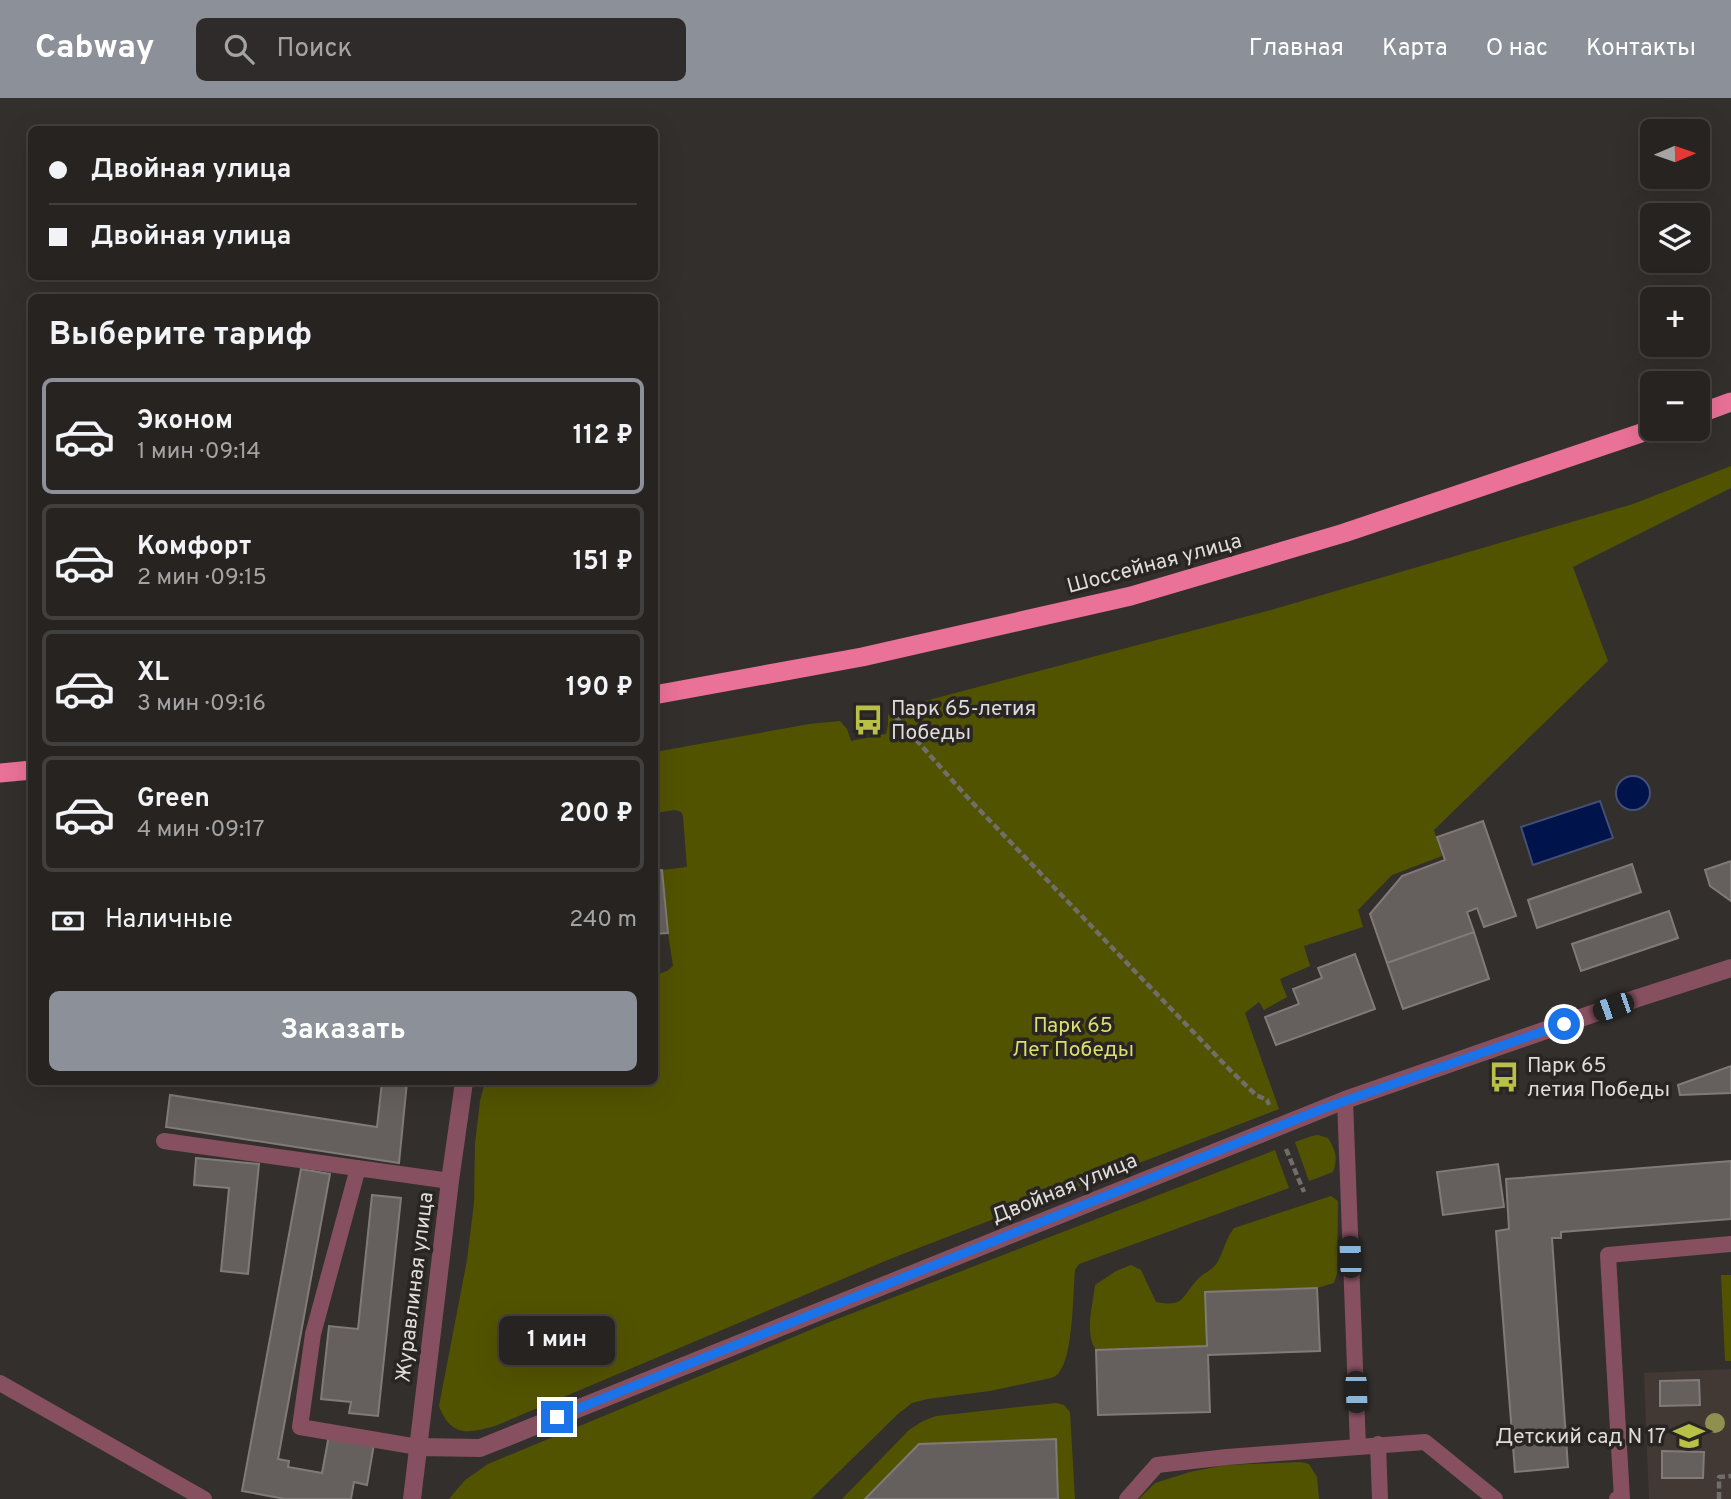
<!DOCTYPE html>
<html lang="ru">
<meta charset="utf-8">
<style>
body{margin:0;font-family:Overpass,sans-serif;background:#2e2b2a;color:#f1f3f6;height:100vh;display:flex;flex-direction:column;font-size:26px;white-space:nowrap}
*{box-sizing:border-box;margin:0}
p{font-size:23px;color:#a4a4a5}
.icon{flex:none;width:38px;height:38px;fill:none;stroke:currentColor;stroke-width:2;stroke-linecap:round;stroke-linejoin:round}
.map{position:relative;flex:1;overflow:hidden}
.panel{position:absolute;left:28px;top:196px;width:630px;height:791px;display:flex;flex-direction:column;background:#262321;border-radius:10px;box-shadow:0 7px 28px #0002,0 0 0 2px #42403f}
.panel>*{flex:none}
.banner{position:absolute;left:28px;top:28px;width:630px;height:154px;border-radius:10px;box-shadow:0 7px 28px #0002,0 0 0 2px #42403f;display:grid;align-content:center;height:154px;padding:0 21px;background:#262321}
.needle{width:46px;rotate:88deg}
.controls{position:absolute;left:1640px;top:21px;display:grid;gap:14px}
.controls a{display:grid;place-items:center;width:70px;height:70px;border-radius:10px;background:#262321;box-shadow:0 7px 28px #0002,0 0 0 2px #42403f;font-size:35px}
.end{position:absolute;width:32px;height:32px;margin:-16px;border:9px solid #1a73e8;background:#fff;box-shadow:0 0 0 4px #fff}
.from{border-radius:50%}
.bubble{position:absolute;height:49px;border-radius:10px;background:#262321;box-shadow:0 7px 28px #0002,0 0 0 2px #42403f;font-size:23px;font-weight:700;line-height:49px;text-align:center}
.car{position:absolute;width:21px;height:42px;margin:-21px -10px;border-radius:9px;box-shadow:0 0 5px 2px #0007;background:linear-gradient(#222 24%,#8ab4d8 0 40%,#222 0 76%,#8ab4d8 0 86%,#222 0)}
.banner b{display:flex;align-items:center;gap:24px;height:66px;font-size:26px}
.banner b+b{border-top:2px solid #42403f}
.banner i{width:18px;height:18px;background:#f1f3f6}
ul{padding:0;list-style:none}
li{display:flex;align-items:center;gap:21px;height:116px;margin:0 14px 10px;padding:0 7px;border:4px solid #42403f;border-radius:10px}
li div{flex:1}
li b{display:block;font-size:26px}
li em{font-style:normal;font-weight:700}
li.current{border-color:#8c9099}
li>.icon{width:63px;height:63px;stroke-width:1.5}
h2{padding:0 21px;font-size:32px;line-height:84px}
.pay{display:flex;align-items:center;gap:18px;height:77px;padding:0 21px;font-size:26px}
.pay p{margin-inline-start:auto}
.button{display:flex;gap:14px;margin-top:auto;padding:14px 21px}
.button a{flex:1;height:80px;border-radius:10px;background:#8c9099;color:#fff;font-size:28px;font-weight:700;line-height:80px;text-align:center}
header{display:flex;align-items:center;gap:42px;box-sizing:border-box;height:98px;padding:0 35px;background:#8c9099;color:#fff}
header strong{font-size:33px}
nav{display:flex;gap:38px;margin-inline-start:auto;font-size:24px}
.search{width:490px;height:63px;background:#2e2b2a;display:flex;align-items:center;gap:18px;box-sizing:border-box;padding:0 24px;border-radius:10px;color:#a4a4a5;font-size:26px}
.map>svg:first-child{display:block}
.built{fill:#433934}
.green{fill:#525300}
.water{fill:#00134b;stroke:#435076;stroke-width:2}
.building{fill:#65605e;stroke:#807a79;stroke-width:2}
.lines{fill:none;stroke-linecap:round;stroke-linejoin:round}
.path{stroke:#706d6a;stroke-width:4.5;stroke-dasharray:7 3.5;stroke-linecap:butt}
.service{stroke:#865060;stroke-width:16}
.tertiary{stroke:#865060;stroke-width:18}
.trunk{stroke:#ea7198;stroke-width:19}
.tree{fill:#8f9050}
.route{stroke:#1a73e8;stroke-width:9}
.labels{text-anchor:middle;stroke-width:7;stroke-linejoin:round;paint-order:stroke}
.street-label{font-size:21px;fill:#dfdddb;stroke:#292523}
.poi-label{font-size:21px;fill:#dfdddb;stroke:#292523;text-anchor:start}
.park-label{font-size:21px;fill:#dbdf6e;stroke:#292523}
</style>
<header>
<strong>Cabway</strong>
<div class="search"><svg class="icon" aria-label="search" viewBox="0 0 24 24"><circle cx="10" cy="10" r="6"/><path d="M15 15l6 6"/></svg>Поиск</div>
<nav><a>Главная</a><a>Карта</a><a>О нас</a><a>Контакты</a></nav>
</header>
<div class="map">
<svg width="1731" height="1401" viewBox="0 0 1731 1401">
<rect width="100%" height="100%" fill="#332f2c"/>
<!-- built -->
<path class="built" d="M 1731,1271 L 1731,1401 L 1649,1401 L 1644,1275 Z"/>
<!-- green -->
<path class="green" d="M 1731,368 L 1731,390 L 1573,469 L 1608,563 L 1434,732 L 1442,758 L 1392,777 L 1358,812 L 1363,829 L 1304,848 L 1310,868 L 1280,881 L 1287,899 L 1264,912 L 1259,904 L 1245,915 L 1279,1011 L 890,1161 L 495,1328 C 469,1335 451,1340 439,1308 L 467,1162 L 474,1105 L 475,1046 L 480,1003 L 485,984 L 654,984 L 655,877 L 667,873 L 673,868 L 668,835 L 662,772 L 687,769 L 683,718 L 681,714 L 675,712 L 655,715 L 655,654 L 809,626 L 840,623 L 847,631 L 851,643 L 886,636 L 888,627 L 888,617 L 902,609 L 1271,512 L 1633,406 Z
M 1318,1037 L 1328,1040 C 1336,1053 1338,1060 1333,1074 L 1309,1083 L 1295,1044 L 1312,1038 Z
M 1275,1052 L 1289,1090 L 1079,1166 L 1075,1172 C 1073,1195 1073,1256 1060,1273 C 1058,1277 1055,1278 1051,1280 L 990,1293 L 927,1301 L 912,1305 L 898,1316 L 811,1401 L 449,1401 L 465,1382 L 488,1366 L 827,1225 Z
M 1331,1098 L 1338,1103 L 1337,1176 L 1334,1185 L 1317,1190 L 1206,1194 L 1207,1248 L 1096,1252 C 1084,1235 1093,1207 1095,1187 L 1116,1173 L 1131,1167 L 1141,1172 L 1156,1204 C 1187,1210 1181,1197 1200,1179 C 1206,1174 1213,1171 1217,1165 C 1224,1153 1225,1142 1234,1130 Z
M 1721,1177 L 1731,1177 L 1731,1263 L 1725,1263 Z
M 1056,1305 L 1064,1307 L 1070,1314 L 1075,1401 L 1058,1401 L 1055,1341 L 919,1346 L 865,1401 L 842,1401 L 909,1332 L 923,1323 L 936,1318 Z
M 1301,1364 L 1309,1366 L 1317,1379 L 1319,1401 L 1139,1401 L 1155,1385 L 1190,1374 L 1225,1367 Z"/>
<!-- water -->
<path class="water" d="M1616 695a17 17 0 1 1 34 0a17 17 0 1 1-34 0Z
M 1600,703 L 1613,740 L 1533,767 L 1521,729 Z"/>
<!-- building -->
<path class="building" d="M 1483,723 L 1516,818 L 1484,829 L 1477,810 L 1467,814 L 1474,834 L 1387,865 L 1370,816 L 1402,778 L 1445,762 L 1437,739 Z
M 1731,763 L 1731,803 L 1710,788 L 1705,772 Z
M 1632,766 L 1641,794 L 1537,830 L 1528,802 Z
M 662,772 L 668,835 L 654,836 L 654,773 Z
M 1669,813 L 1678,840 L 1581,873 L 1572,846 Z
M 1474,834 L 1489,881 L 1403,911 L 1387,865 Z
M 1355,856 L 1375,911 L 1276,947 L 1265,919 L 1299,906 L 1293,891 L 1322,880 L 1318,870 Z
M 1731,968 L 1731,995 L 1680,997 L 1678,987 Z
M 382,984 L 407,984 L 399,1065 L 166,1029 L 170,997 L 377,1029 Z
M 196,1060 L 259,1066 L 248,1176 L 221,1173 L 229,1090 L 194,1087 Z
M 1731,1063 L 1731,1121 L 1561,1134 L 1561,1140 L 1552,1140 L 1568,1369 L 1515,1374 L 1496,1133 L 1509,1131 L 1506,1081 Z
M 1498,1066 L 1504,1109 L 1443,1117 L 1437,1074 Z
M 301,1071 L 330,1076 L 278,1361 L 289,1363 L 288,1369 L 322,1375 L 329,1337 L 374,1346 L 367,1387 L 354,1384 L 351,1401 L 285,1401 L 242,1393 Z
M 372,1097 L 401,1100 L 378,1318 L 349,1315 L 351,1304 L 321,1301 L 329,1228 L 358,1231 Z
M 1317,1190 L 1320,1253 L 1208,1257 L 1210,1314 L 1098,1317 L 1096,1252 L 1207,1248 L 1205,1194 Z
M 1699,1282 L 1700,1307 L 1660,1308 L 1660,1283 Z
M 1056,1341 L 1058,1401 L 865,1401 L 919,1346 Z
M 1662,1353 L 1704,1354 L 1703,1380 L 1662,1380 Z"/>
<g class="lines">
<!-- path -->
<path class="path" d="M 895,618 L 968,700 L 1231,973 L 1256,997 L 1267,1002 L 1269,1007
M 1286,1051 L 1304,1094
M 1719,1401 L 1719,1379 L 1731,1378"/>
<!-- service -->
<path class="service" d="M 1345,1002 L 1358,1349 L 1425,1344 L 1495,1401
M 164,1043 L 450,1083
M 358,1070 L 313,1236 L 300,1329 L 418,1349
M 0,1285 L 204,1401
M 1378,1346 L 1380,1401
M 1127,1401 L 1157,1367 L 1227,1359 L 1358,1349
M 1617,1401 L 1622,1401 L 1608,1157 L 1731,1146"/>
<!-- tertiary -->
<path class="tertiary" d="M 418,1349 L 480,1350 L 1345,1002 L 1638,900 L 1731,870
M 412,1401 L 450,1083 L 464,984"/>
<!-- trunk -->
<path class="trunk" d="M 1698,316 L 1731,304
M 654,597 L 862,559 L 1131,498 L 1344,435 L 1653,331
M 0,675 L 32,672"/>
</g>
<!-- trees -->
<circle class="tree" cx="1715" cy="1325" r="10"/>
<g class="lines">
<!-- route -->
<path class="route" d="M 557,1319 L 1322,1011 L 1564,926"/>
</g>
<!-- icons -->
<defs>
<g id="bus-bare" transform="scale(2.415)"><path d="M-5-6H5V4H4V6H2V4H-2V6H-4V4H-5ZM-3.5-4V0h7V-4ZM-3.5 1.2v1.5H-2V1.2ZM2 1.2v1.5H3.5V1.2Z" fill="#b9c046" stroke="#292523" stroke-width="2.5" paint-order="stroke"/></g>
<g id="school-bare" transform="scale(2.415)"><path d="M0-5L7-2L0 1L-7-2ZM-4 1L0 2.5L4 1V4Q0 6-4 4Z" fill="#b9c046" stroke="#292523" stroke-width="2.5" paint-order="stroke"/></g>
</defs>
<g fill-rule="evenodd">
<use href="#bus-bare" x="868" y="622"/>
<use href="#bus-bare" x="1504" y="979"/>
<use href="#school-bare" x="1689" y="1338"/>
</g>
<g class="labels">
<!-- street labels -->
<g class="street-label">
<text transform="translate(1154 465) rotate(-15)" y="7">Шоссейная улица</text>
<text transform="translate(1064 1090) rotate(-22)" y="7">Двойная улица</text>
<text transform="translate(414 1189) rotate(-83)" y="7">Журавлиная улица</text>
</g>
<!-- poi labels -->
<g class="poi-label">
<text x="891" y="617">Парк 65-летия<tspan x="891" dy="24">Победы</tspan></text>
<text x="1527" y="974">Парк 65<tspan x="1527" dy="24">летия Победы</tspan></text>
<text x="1666" y="1345" text-anchor="end">Детский сад N 17</text>
</g>
<!-- park labels -->
<g class="park-label">
<text x="1073" y="934">Парк 65<tspan x="1073" dy="24">Лет Победы</tspan></text>
</g>
</g>
</svg>
<div class="controls">
<a><svg class="needle" viewBox="-14 -14 28 28"><path d="M0-13l5 13h-10z" fill="#e53935"/><path d="M0 13l5-13h-10z" fill="#a4a4a5"/></svg></a>
<a><svg class="icon" aria-label="layers" viewBox="0 0 24 24"><path d="M12 4l9 5-9 5-9-5zM3 14l9 5 9-5"/></svg></a>
<a>+</a>
<a>−</a>
</div>
<i class="end from" style="left:1564px;top:926px"></i>
<i class="end" style="left:557px;top:1319px"></i>
<div class="bubble" style="left:499px;top:1218px;width:116px">1 мин</div>
<i class="car" style="left:1613px;top:909px;rotate:251deg"></i>
<i class="car" style="left:1350px;top:1159px;rotate:358deg"></i>
<i class="car" style="left:1356px;top:1294px;rotate:178deg"></i>
<div class="banner">
<b><i class="from"></i>Двойная улица</b>
<b><i></i>Двойная улица</b>
</div>
<section class="panel">
<h2>Выберите тариф</h2>
<ul>
<li class="current"><svg class="icon" aria-label="car" viewBox="0 0 24 24"><path d="M5 17H2v-5l4-1 3-4h7l3 4 3 1v5h-3M9 17h6M6 11h13"/><circle cx="7" cy="17" r="2"/><circle cx="17" cy="17" r="2"/></svg><div><b>Эконом</b><p>1 мин · 09:14</p></div><em>112 ₽</em></li>
<li><svg class="icon" aria-label="car" viewBox="0 0 24 24"><path d="M5 17H2v-5l4-1 3-4h7l3 4 3 1v5h-3M9 17h6M6 11h13"/><circle cx="7" cy="17" r="2"/><circle cx="17" cy="17" r="2"/></svg><div><b>Комфорт</b><p>2 мин · 09:15</p></div><em>151 ₽</em></li>
<li><svg class="icon" aria-label="car" viewBox="0 0 24 24"><path d="M5 17H2v-5l4-1 3-4h7l3 4 3 1v5h-3M9 17h6M6 11h13"/><circle cx="7" cy="17" r="2"/><circle cx="17" cy="17" r="2"/></svg><div><b>XL</b><p>3 мин · 09:16</p></div><em>190 ₽</em></li>
<li><svg class="icon" aria-label="car" viewBox="0 0 24 24"><path d="M5 17H2v-5l4-1 3-4h7l3 4 3 1v5h-3M9 17h6M6 11h13"/><circle cx="7" cy="17" r="2"/><circle cx="17" cy="17" r="2"/></svg><div><b>Green</b><p>4 мин · 09:17</p></div><em>200 ₽</em></li>
</ul>
<div class="pay"><svg class="icon" aria-label="cash" viewBox="0 0 24 24"><path d="M3 7h18v10H3z"/><circle cx="12" cy="12" r="2"/></svg>Наличные<p>240 m</p></div>
<div class="button"><a>Заказать</a></div>
</section>
</div>
